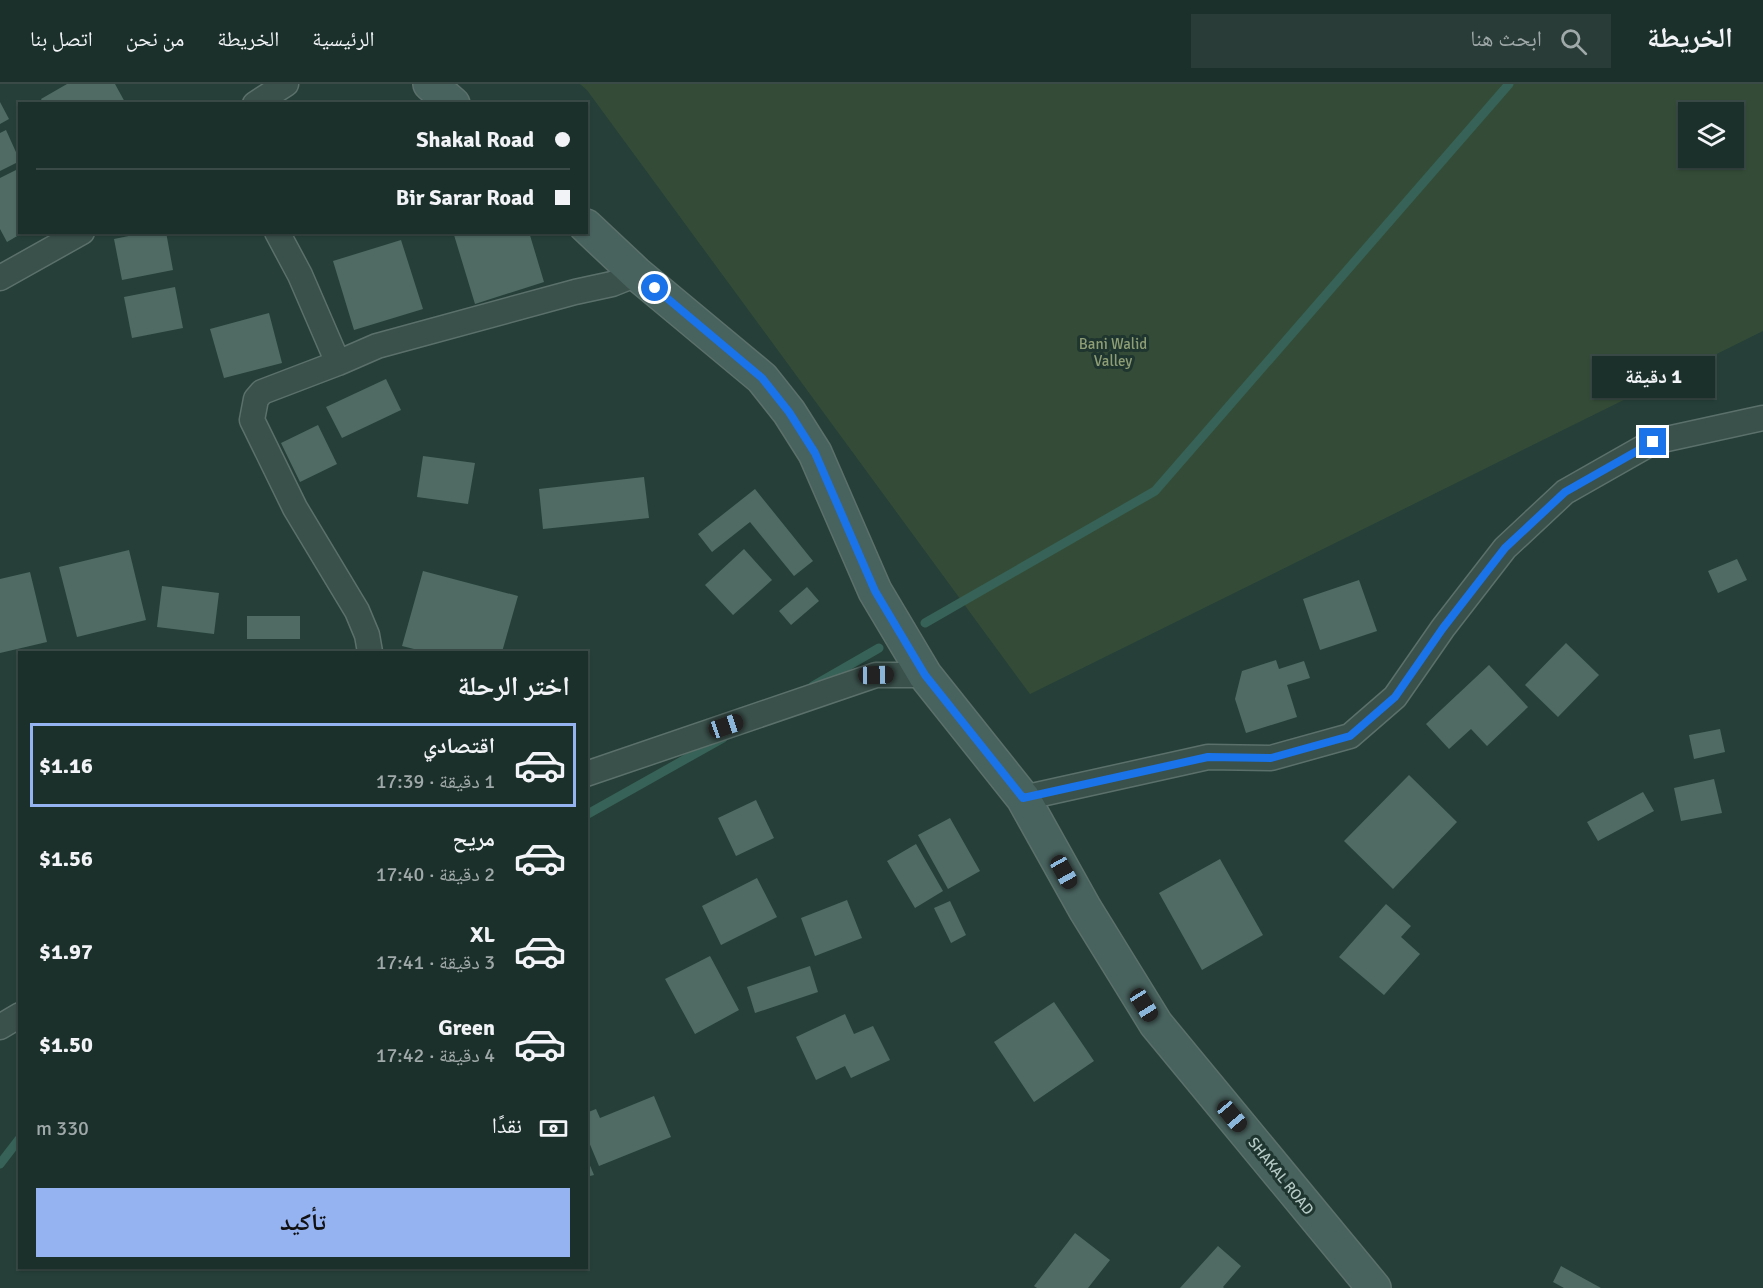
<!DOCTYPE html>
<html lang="ar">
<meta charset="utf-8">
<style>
body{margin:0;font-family:Signika,"Noto Naskh Arabic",sans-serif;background:#293c37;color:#f1f3f6;direction:rtl;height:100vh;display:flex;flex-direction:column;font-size:22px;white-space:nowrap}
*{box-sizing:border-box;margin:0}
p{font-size:20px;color:#a0a9a9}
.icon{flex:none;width:33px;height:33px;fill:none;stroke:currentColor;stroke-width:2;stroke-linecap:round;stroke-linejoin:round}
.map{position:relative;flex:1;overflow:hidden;direction:ltr}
.drawer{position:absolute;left:18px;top:567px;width:570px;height:618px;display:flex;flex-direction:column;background:#1c302b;border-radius:0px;box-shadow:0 2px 4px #0004,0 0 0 2px #3a4b47;direction:rtl}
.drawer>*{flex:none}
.banner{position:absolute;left:18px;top:18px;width:570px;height:132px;border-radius:0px;box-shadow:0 2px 4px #0004,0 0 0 2px #3a4b47;direction:rtl;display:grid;align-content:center;height:132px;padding:0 18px;background:#1c302b}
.fabs{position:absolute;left:1678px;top:18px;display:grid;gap:12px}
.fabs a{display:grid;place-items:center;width:66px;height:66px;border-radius:0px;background:#1c302b;box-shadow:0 2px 4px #0004,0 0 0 2px #3a4b47;font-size:30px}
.end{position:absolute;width:27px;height:27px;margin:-14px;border:8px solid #1a73e8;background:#fff;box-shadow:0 0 0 3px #fff}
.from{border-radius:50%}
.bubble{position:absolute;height:42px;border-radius:0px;background:#1c302b;box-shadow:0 2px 4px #0004,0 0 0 2px #3a4b47;font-size:20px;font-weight:700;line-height:42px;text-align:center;direction:rtl}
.car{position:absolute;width:18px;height:36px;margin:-18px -9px;border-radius:8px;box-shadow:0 0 4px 2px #0007;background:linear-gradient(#222 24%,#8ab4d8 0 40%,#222 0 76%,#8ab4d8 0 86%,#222 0)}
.banner b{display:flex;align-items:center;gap:21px;height:57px;font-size:22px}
.banner b+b{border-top:2px solid #3a4b47}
.banner i{width:15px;height:15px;background:#f1f3f6}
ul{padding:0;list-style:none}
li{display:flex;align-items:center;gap:18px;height:84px;margin:0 12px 9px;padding:0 6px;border:3px solid transparent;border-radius:0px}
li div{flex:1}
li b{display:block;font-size:22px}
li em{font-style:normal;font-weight:700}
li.current{border-color:#95b2f1}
li>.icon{width:54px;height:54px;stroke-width:1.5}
h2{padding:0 18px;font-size:27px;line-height:72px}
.pay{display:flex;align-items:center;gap:15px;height:66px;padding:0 18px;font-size:22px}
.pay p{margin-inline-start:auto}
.cta{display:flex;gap:12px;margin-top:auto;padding:12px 18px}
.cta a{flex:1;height:69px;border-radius:0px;background:#95b2f1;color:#111;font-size:24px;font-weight:700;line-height:69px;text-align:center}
header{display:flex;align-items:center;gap:36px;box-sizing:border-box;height:84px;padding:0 30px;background:#1c302b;border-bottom:2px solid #3a4b47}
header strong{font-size:28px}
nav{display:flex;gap:33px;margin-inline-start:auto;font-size:21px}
.search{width:420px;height:54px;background:#293c37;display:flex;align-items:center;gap:15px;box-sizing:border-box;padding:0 21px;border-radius:0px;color:#a0a9a9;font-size:22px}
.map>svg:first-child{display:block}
.green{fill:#344c37;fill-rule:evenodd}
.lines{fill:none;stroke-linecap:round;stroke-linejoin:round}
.stream{stroke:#376257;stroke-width:9}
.building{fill:#4f6b64}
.street-casing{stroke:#5b706b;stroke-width:27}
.secondary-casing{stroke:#5b706b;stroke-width:36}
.street{stroke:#3a504a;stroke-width:24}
.secondary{stroke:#48625d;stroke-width:33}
.route{stroke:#1a73e8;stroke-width:8}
.labels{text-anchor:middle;stroke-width:6;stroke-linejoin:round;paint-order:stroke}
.park-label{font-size:15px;fill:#8f9f75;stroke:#1f352f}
.street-label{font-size:15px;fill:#b6cac6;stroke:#1f352f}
</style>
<header>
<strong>الخريطة</strong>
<div class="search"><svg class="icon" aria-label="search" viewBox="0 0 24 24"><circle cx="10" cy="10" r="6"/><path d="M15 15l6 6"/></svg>ابحث هنا</div>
<nav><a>الرئيسية</a><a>الخريطة</a><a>من نحن</a><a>اتصل بنا</a></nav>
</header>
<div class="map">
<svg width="1763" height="1204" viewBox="0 0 1763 1204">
<rect width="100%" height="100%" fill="#264039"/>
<!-- green -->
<path class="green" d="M 580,0 L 1763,0 L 1763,247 L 1030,610 L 587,6 ZM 1689,28 L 1734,28 L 1734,74 L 1689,74 Z"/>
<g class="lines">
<!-- stream -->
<path class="stream" d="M 925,539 L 1155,407 L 1509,0
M 813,602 L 879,564
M 586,731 L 723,654
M 0,1080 L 20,1054"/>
</g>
<!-- building -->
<path class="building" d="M 67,0 L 115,0 L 126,20 L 44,20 L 41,15 Z
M 0,18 L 9,35 L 0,40 Z
M 6,46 L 20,77 L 0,87 L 0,49 Z
M 20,84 L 20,148 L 24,148 L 7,158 L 0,145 L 0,94 Z
M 148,148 L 166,148 L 173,186 L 122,196 L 114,155 Z
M 462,148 L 529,148 L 544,198 L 475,220 L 454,151 Z
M 401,156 L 423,225 L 354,246 L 333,177 Z
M 175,203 L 183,244 L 132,254 L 124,213 Z
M 269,229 L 282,279 L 224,294 L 210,245 Z
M 386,295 L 401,326 L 342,354 L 326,323 Z
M 318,341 L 337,380 L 300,398 L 281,359 Z
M 423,372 L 475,379 L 468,420 L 417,413 Z
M 644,393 L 649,434 L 543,445 L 539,405 Z
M 755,405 L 813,477 L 794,492 L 750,438 L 712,468 L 698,450 Z
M 744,465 L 772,496 L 733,531 L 705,501 Z
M 129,466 L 146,536 L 77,553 L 59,483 Z
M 1737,475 L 1747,496 L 1718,509 L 1708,487 Z
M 423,487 L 518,512 L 502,568 L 426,568 L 402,562 Z
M 30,488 L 47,558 L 0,569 L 0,495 Z
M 1359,496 L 1377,547 L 1320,566 L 1303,515 Z
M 162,502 L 219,509 L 214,550 L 157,543 Z
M 807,503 L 819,517 L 791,541 L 779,527 Z
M 247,532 L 300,532 L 300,555 L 247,555 Z
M 1566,559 L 1599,591 L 1558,633 L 1525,601 Z
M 1276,576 L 1279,585 L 1304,577 L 1310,594 L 1287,601 L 1297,633 L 1246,649 L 1235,615 L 1242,587 Z
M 1489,581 L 1528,623 L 1487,662 L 1471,645 L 1449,665 L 1426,640 Z
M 1720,645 L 1725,668 L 1694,675 L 1689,651 Z
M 1409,691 L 1457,738 L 1393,805 L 1344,757 Z
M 1714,695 L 1722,729 L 1681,737 L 1674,704 Z
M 1643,708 L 1654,727 L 1598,757 L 1587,738 Z
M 756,716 L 774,754 L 736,772 L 718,734 Z
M 950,734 L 980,787 L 948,805 L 918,751 Z
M 916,760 L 943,807 L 915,824 L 887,777 Z
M 1220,775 L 1263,851 L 1202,886 L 1159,809 Z
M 757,794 L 777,833 L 721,861 L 702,822 Z
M 847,816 L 862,854 L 815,872 L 801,834 Z
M 950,817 L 966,851 L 951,859 L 934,824 Z
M 1386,820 L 1411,842 L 1401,853 L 1420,870 L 1384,911 L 1339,873 Z
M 710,872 L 739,926 L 695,950 L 665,895 Z
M 810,882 L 818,908 L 755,929 L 747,903 Z
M 1054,918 L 1094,977 L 1034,1018 L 994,958 Z
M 845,930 L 854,950 L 873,942 L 890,976 L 851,994 L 845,982 L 816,996 L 796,953 Z
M 654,1012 L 671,1053 L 599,1082 L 586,1051 L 586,1029 L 596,1025 L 600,1034 Z
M 586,1072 L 594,1091 L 586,1093 Z
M 1075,1149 L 1110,1176 L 1088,1204 L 1037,1204 L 1034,1202 Z
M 1218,1162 L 1241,1182 L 1223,1203 L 1224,1204 L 1180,1204 Z
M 1561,1182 L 1601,1204 L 1564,1204 L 1553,1198 Z"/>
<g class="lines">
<!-- street casing -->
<g class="street-casing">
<path id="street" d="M 255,20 L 286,0
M 277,148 L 300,191 L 338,279
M 0,194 L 82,148
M 370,568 L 367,551 L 357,527 L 295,424 L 252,336 L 256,315 L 262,308 L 338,279 L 377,262 L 575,208 L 612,200 L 637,190
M 586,690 L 876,591 L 925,591
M 1023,714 L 1208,673 L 1271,674 L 1350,652 L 1395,613 L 1443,544 L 1505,464 L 1565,408 L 1653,358 L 1763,334
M 0,943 L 20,931"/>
</g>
<!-- secondary casing -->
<g class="secondary-casing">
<path id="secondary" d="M 430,0 L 453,20
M 586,142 L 637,190 L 762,294 L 789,328 L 815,369 L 875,507 L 925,591 L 1023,714 L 1085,825 L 1156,940 L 1374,1204"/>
</g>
<!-- street -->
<use href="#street" class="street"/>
<!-- secondary -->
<use href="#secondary" class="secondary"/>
</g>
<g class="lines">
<!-- route -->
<path class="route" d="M 655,204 L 762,294 L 789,328 L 815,369 L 875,507 L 925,591 L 1023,714 L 1208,673 L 1271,674 L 1350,652 L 1395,613 L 1443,544 L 1505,464 L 1565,408 L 1653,358"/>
</g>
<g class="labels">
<!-- park labels -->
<g class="park-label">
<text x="1113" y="265">Bani Walid<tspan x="1113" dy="17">Valley</tspan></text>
</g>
<!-- street labels -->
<g class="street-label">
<text transform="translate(1281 1092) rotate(51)" y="5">SHAKAL ROAD</text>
</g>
</g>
</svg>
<div class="fabs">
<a><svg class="icon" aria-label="layers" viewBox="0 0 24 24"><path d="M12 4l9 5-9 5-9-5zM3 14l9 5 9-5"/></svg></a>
</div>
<i class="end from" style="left:655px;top:204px"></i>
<i class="end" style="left:1653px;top:358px"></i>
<div class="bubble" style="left:1592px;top:272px;width:123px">1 دقيقة</div>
<i class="car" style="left:876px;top:591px;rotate:89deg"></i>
<i class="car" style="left:726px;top:642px;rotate:71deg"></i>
<i class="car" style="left:1064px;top:788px;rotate:151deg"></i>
<i class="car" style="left:1144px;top:921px;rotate:148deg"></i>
<i class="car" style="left:1232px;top:1032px;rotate:140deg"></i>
<div class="banner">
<b><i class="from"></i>Shakal Road</b>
<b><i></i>Bir Sarar Road</b>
</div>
<section class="drawer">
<h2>اختر الرحلة</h2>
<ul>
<li class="current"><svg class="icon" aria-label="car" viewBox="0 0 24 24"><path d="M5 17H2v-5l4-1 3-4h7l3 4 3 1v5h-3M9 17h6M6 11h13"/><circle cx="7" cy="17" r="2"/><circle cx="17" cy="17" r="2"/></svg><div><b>اقتصادي</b><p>1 دقيقة · 17:39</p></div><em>$1.16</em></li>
<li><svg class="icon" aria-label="car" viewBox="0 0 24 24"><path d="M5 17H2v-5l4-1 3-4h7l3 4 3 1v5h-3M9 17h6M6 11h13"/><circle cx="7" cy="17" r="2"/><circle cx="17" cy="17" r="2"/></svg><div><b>مريح</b><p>2 دقيقة · 17:40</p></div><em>$1.56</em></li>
<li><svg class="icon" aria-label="car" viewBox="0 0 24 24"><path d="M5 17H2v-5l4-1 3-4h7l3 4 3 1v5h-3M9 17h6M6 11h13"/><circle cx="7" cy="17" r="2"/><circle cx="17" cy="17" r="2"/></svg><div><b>XL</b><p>3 دقيقة · 17:41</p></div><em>$1.97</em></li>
<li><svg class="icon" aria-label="car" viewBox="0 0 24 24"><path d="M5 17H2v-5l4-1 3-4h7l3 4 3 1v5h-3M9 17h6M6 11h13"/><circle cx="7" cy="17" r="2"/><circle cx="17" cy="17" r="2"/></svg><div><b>Green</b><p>4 دقيقة · 17:42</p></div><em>$1.50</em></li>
</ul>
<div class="pay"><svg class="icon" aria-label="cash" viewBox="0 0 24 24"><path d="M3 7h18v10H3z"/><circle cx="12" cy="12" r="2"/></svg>نقدًا<p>330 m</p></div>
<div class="cta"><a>تأكيد</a></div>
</section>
</div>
